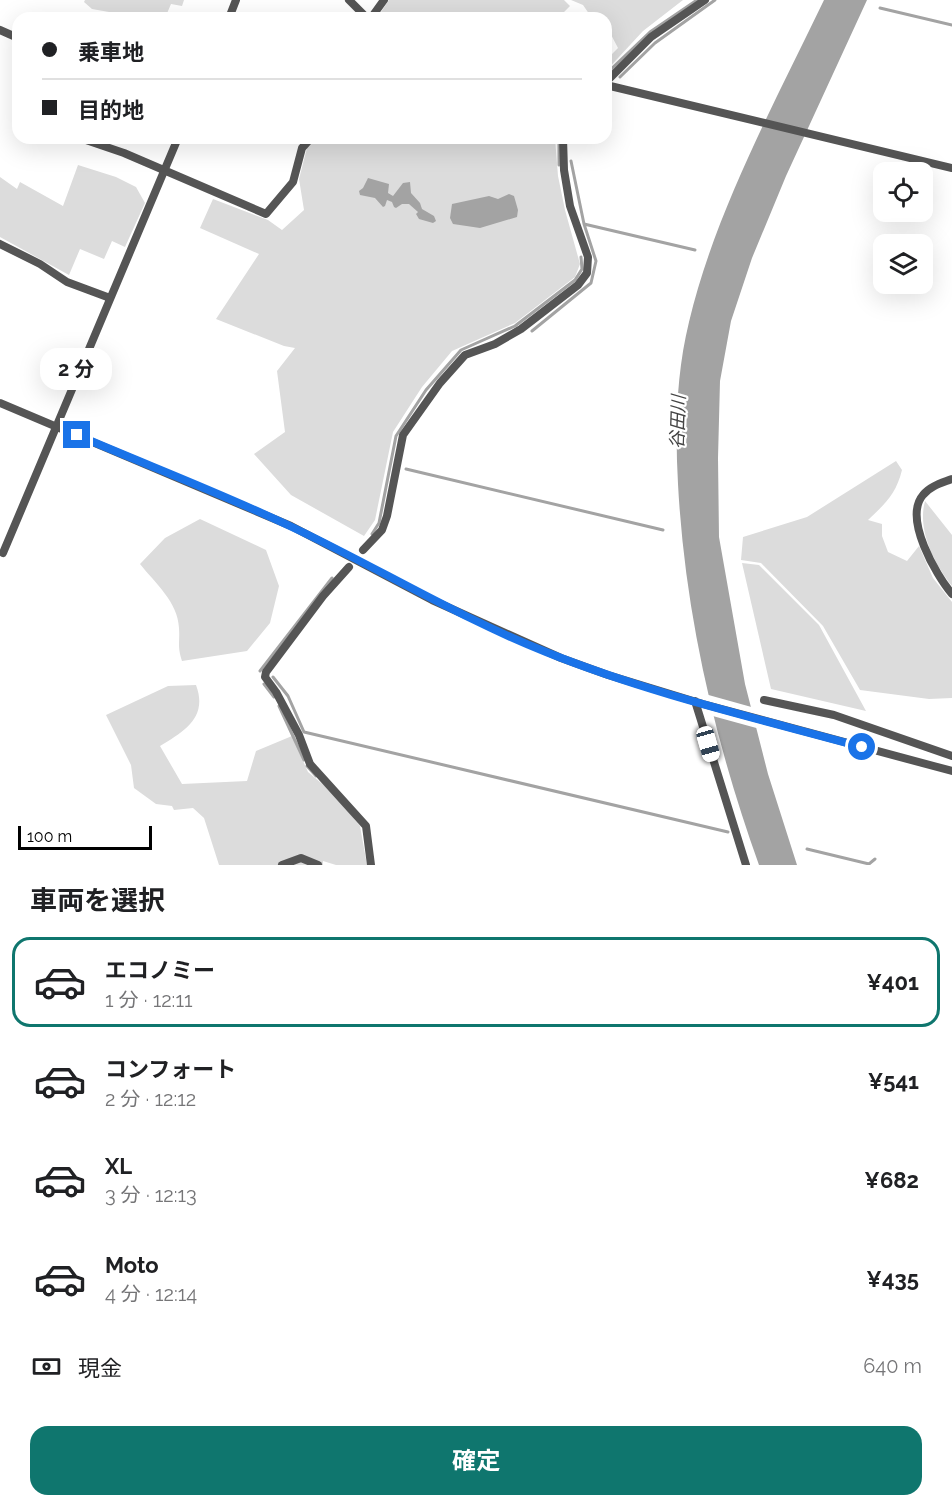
<!DOCTYPE html>
<html lang="ja">
<meta charset="utf-8">
<style>
body{margin:0;font-family:Raleway,"Noto Sans JP",sans-serif;background:#f6f6f6;color:#202124;height:100vh;display:flex;flex-direction:column;font-size:22px;white-space:nowrap}
*{box-sizing:border-box;margin:0}
p{font-size:20px;color:#757577}
.icon{flex:none;width:33px;height:33px;fill:none;stroke:currentColor;stroke-width:2;stroke-linecap:round;stroke-linejoin:round}
.map{position:relative;height:865px;overflow:hidden}
.drawer{display:flex;flex-direction:column;background:#fff;flex:1}
.drawer>*{flex:none}
.guide{position:absolute;left:12px;top:12px;width:600px;height:132px;border-radius:18px;box-shadow:0 6px 24px #0002;display:grid;align-content:center;height:132px;padding:0 30px;background:#fff}
.fabs{position:absolute;left:873px;top:162px;display:grid;gap:12px}
.fabs a{display:grid;place-items:center;width:60px;height:60px;border-radius:12px;background:#fff;box-shadow:0 6px 24px #0002;font-size:30px}
.scale{position:absolute;left:18px;bottom:15px;width:134px;box-sizing:border-box;padding-left:6px;border:3px solid #000;border-top:0;font-size:16px;line-height:21px;white-space:nowrap;color:#000;-webkit-text-stroke:4px #fff;paint-order:stroke}
.end{position:absolute;width:27px;height:27px;margin:-14px;border:8px solid #1a73e8;background:#fff;box-shadow:0 0 0 3px #fff}
.from{border-radius:50%}
.bubble{position:absolute;height:42px;border-radius:18px;background:#fff;box-shadow:0 6px 24px #0002;font-size:20px;font-weight:700;line-height:42px;text-align:center}
.car{position:absolute;width:18px;height:36px;margin:-18px -9px;border-radius:8px;box-shadow:0 0 4px 2px #0007;background:linear-gradient(#fff 24%,#345 0 40%,#fff 0 76%,#345 0 86%,#fff 0)}
.guide b{display:flex;align-items:center;gap:21px;height:57px;font-size:22px}
.guide b+b{border-top:2px solid #e0e0e0}
.guide i{width:15px;height:15px;background:#202124}
ul{padding:0;list-style:none}
li{display:flex;align-items:center;gap:18px;height:90px;margin:0 12px 9px;padding:0 18px;border:3px solid transparent;border-radius:18px}
li div{flex:1}
li b{display:block;font-size:22px}
li em{font-style:normal;font-weight:700}
li.on{border-color:#0f766e}
li>.icon{width:54px;height:54px;stroke-width:1.5}
h2{padding:0 30px;font-size:27px;line-height:72px}
.pay{display:flex;align-items:center;gap:15px;height:66px;padding:0 30px;font-size:22px}
.pay p{margin-inline-start:auto}
.action{display:flex;gap:12px;margin-top:auto;padding:12px 30px}
.action a{flex:1;height:69px;border-radius:18px;background:#0f766e;color:#fff;font-size:24px;font-weight:700;line-height:69px;text-align:center}
.map>svg:first-child{display:block}
.green{fill:#dcdcdc}
.water{fill:#a3a3a3}
.pier{fill:#fff}
.lines{fill:none;stroke-linecap:round;stroke-linejoin:round}
.stream{stroke:#a3a3a3;stroke-width:3}
.minor{stroke:#555;stroke-width:8}
.route{stroke:#1a73e8;stroke-width:8}
.labels{text-anchor:middle;stroke-width:4.5;stroke-linejoin:round;paint-order:stroke}
.water-label{font-size:18px;font-style:italic;fill:#444;stroke:#fff}
</style>
<div class="map">
<svg width="952" height="865" viewBox="0 0 952 865">
<rect width="100%" height="100%" fill="#fff"/>
<!-- green -->
<path class="green" d="M 85,0 L 184,0 L 182,6 L 171,4 L 165,18 L 143,18 L 92,9 L 84,2 Z
M 389,0 L 564,0 L 570,6 L 558,18 L 377,18 Z
M 571,0 L 683,0 L 643,31 L 606,71 L 606,60 L 618,48 L 606,25 L 606,18 L 592,18 L 583,5 Z
M 317,138 L 555,138 L 558,176 L 565,210 L 580,264 L 575,277 L 515,323 L 452,351 L 422,387 L 393,432 L 375,520 L 364,536 L 291,495 L 254,454 L 285,432 L 277,371 L 295,348 L 284,346 L 216,319 L 259,254 L 200,228 L 213,199 L 268,220 L 282,230 L 304,210 L 299,179 L 307,148 Z
M 78,165 L 116,177 L 136,187 L 145,203 L 125,247 L 112,241 L 104,259 L 80,249 L 69,275 L 0,237 L 0,177 L 17,189 L 20,182 L 63,206 Z
M 896,461 L 902,470 C 896,494 886,503 868,520 L 882,524 L 882,536 L 888,552 L 907,561 L 919,546 L 933,578 L 952,602 L 952,698 L 929,699 L 860,690 L 823,626 L 761,563 L 741,560 L 743,537 L 807,517 Z
M 925,501 L 952,535 L 952,586 C 934,563 917,530 925,501 Z
M 200,519 L 266,550 L 279,586 L 270,623 L 247,651 L 182,661 C 177,645 180,643 179,628 C 178,602 155,583 140,564 L 165,538 Z
M 742,563 L 759,565 L 819,625 L 866,711 L 771,689 Z
M 196,685 C 208,717 185,731 160,746 L 182,784 L 247,781 L 256,751 L 292,736 L 308,772 L 332,792 L 360,826 L 367,865 L 336,865 L 323,861 L 323,865 L 219,865 L 204,818 L 193,808 L 174,810 L 172,806 L 156,804 L 134,788 L 131,765 L 106,715 L 168,686 Z"/>
<!-- water -->
<path class="water" d="M 824,0 L 867,0 L 786,176 L 752,258 L 731,321 L 720,381 L 718,458 L 719,537 L 745,684 L 768,774 L 797,865 L 759,865 C 715,742 685,615 678,484 C 675,430 676,375 689,322 C 715,212 775,102 824,0 Z
M 368,178 L 389,184 L 388,193 L 393,196 L 403,183 L 410,182 L 411,193 L 420,203 L 422,209 L 434,216 L 436,221 L 433,223 L 419,219 L 416,214 L 418,212 L 409,204 L 402,204 L 396,208 L 394,207 L 392,202 L 387,200 L 385,206 L 383,207 L 375,198 L 360,195 L 359,191 L 363,188 Z
M 509,194 L 514,196 L 518,210 L 517,217 L 480,228 L 453,224 L 450,218 L 452,204 L 489,196 L 498,199 Z"/>
<!-- pier -->
<path class="pier" d="M 705,694 L 755,708 L 760,729 L 709,715 Z"/>
<g class="lines">
<!-- stream -->
<path class="stream" d="M 880,8 L 952,25
M 606,74 L 650,32 L 697,0
M 620,77 L 655,43 L 715,0
M 559,138 L 559,165
M 584,224 L 695,250
M 532,331 L 591,283 L 596,261 L 584,224 L 571,161
M 406,469 L 663,530
M 372,534 L 379,523 L 396,436 L 426,390 L 461,350 L 515,326 L 575,280 L 582,269 L 581,257
M 260,671 L 332,578
M 273,677 L 288,696 L 304,732 L 728,832
M 264,684 L 274,697
M 279,706 L 304,760
M 307,766 L 316,776
M 807,849 L 869,864 L 875,859"/>
<!-- minor -->
<path class="minor" d="M 349,0 L 367,18
M 229,18 L 236,0
M 371,18 L 384,0
M 0,30 L 18,38
M 606,82 L 651,37 L 705,0
M 606,85 L 952,168
M 80,138 L 124,153 L 266,214 L 293,182 L 302,148 L 311,138
M 0,244 L 40,264 L 67,282 L 110,298
M 0,403 L 291,526 L 432,600 L 561,658 L 608,675 L 703,704 L 952,771
M 952,479 C 942,483 930,486 923,495 C 903,518 936,575 952,594
M 363,550 L 382,530 L 387,516 L 403,435 L 440,383 L 465,355 L 495,344 L 521,329 L 578,285 L 587,273 L 588,257 L 570,206 L 564,170 L 563,138
M 3,553 L 178,138
M 349,567 L 323,596 L 266,672 L 265,677 L 276,692 L 299,735 L 310,764 L 366,826 L 371,865
M 764,700 L 834,715 L 952,756
M 695,701 L 746,865
M 282,865 L 301,858 L 318,865"/>
</g>
<g class="lines">
<!-- route -->
<path class="route" d="M 77,435 C 149,466 223,494 294,528 C 378,568 458,617 546,652 C 648,693 756,718 862,747"/>
</g>
<g class="labels">
<!-- water labels -->
<g class="water-label">
<text transform="translate(678 422) rotate(-88)" y="6">谷田川</text>
</g>
</g>
</svg>
<div class="fabs">
<a><svg class="icon" aria-label="locate" viewBox="0 0 24 24"><circle cx="12" cy="12" r="6"/><path d="M12 2v4M12 18v4M2 12h4M18 12h4"/></svg></a>
<a><svg class="icon" aria-label="layers" viewBox="0 0 24 24"><path d="M12 4l9 5-9 5-9-5zM3 14l9 5 9-5"/></svg></a>
</div>
<div class="scale">100 m</div>
<i class="end from" style="left:862px;top:747px"></i>
<i class="end" style="left:77px;top:435px"></i>
<div class="bubble" style="left:40px;top:348px;width:72px">2 分</div>
<i class="car" style="left:708px;top:744px;rotate:164deg"></i>
<div class="guide">
<b><i class="from"></i>乗車地</b>
<b><i></i>目的地</b>
</div>
</div>
<section class="drawer">
<h2>車両を選択</h2>
<ul>
<li class="on"><svg class="icon" aria-label="car" viewBox="0 0 24 24"><path d="M5 17H2v-5l4-1 3-4h7l3 4 3 1v5h-3M9 17h6M6 11h13"/><circle cx="7" cy="17" r="2"/><circle cx="17" cy="17" r="2"/></svg><div><b>エコノミー</b><p>1 分 · 12:11</p></div><em>¥401</em></li>
<li><svg class="icon" aria-label="car" viewBox="0 0 24 24"><path d="M5 17H2v-5l4-1 3-4h7l3 4 3 1v5h-3M9 17h6M6 11h13"/><circle cx="7" cy="17" r="2"/><circle cx="17" cy="17" r="2"/></svg><div><b>コンフォート</b><p>2 分 · 12:12</p></div><em>¥541</em></li>
<li><svg class="icon" aria-label="car" viewBox="0 0 24 24"><path d="M5 17H2v-5l4-1 3-4h7l3 4 3 1v5h-3M9 17h6M6 11h13"/><circle cx="7" cy="17" r="2"/><circle cx="17" cy="17" r="2"/></svg><div><b>XL</b><p>3 分 · 12:13</p></div><em>¥682</em></li>
<li><svg class="icon" aria-label="car" viewBox="0 0 24 24"><path d="M5 17H2v-5l4-1 3-4h7l3 4 3 1v5h-3M9 17h6M6 11h13"/><circle cx="7" cy="17" r="2"/><circle cx="17" cy="17" r="2"/></svg><div><b>Moto</b><p>4 分 · 12:14</p></div><em>¥435</em></li>
</ul>
<div class="pay"><svg class="icon" aria-label="cash" viewBox="0 0 24 24"><path d="M3 7h18v10H3z"/><circle cx="12" cy="12" r="2"/></svg>現金<p>640 m</p></div>
<div class="action"><a>確定</a></div>
</section>
